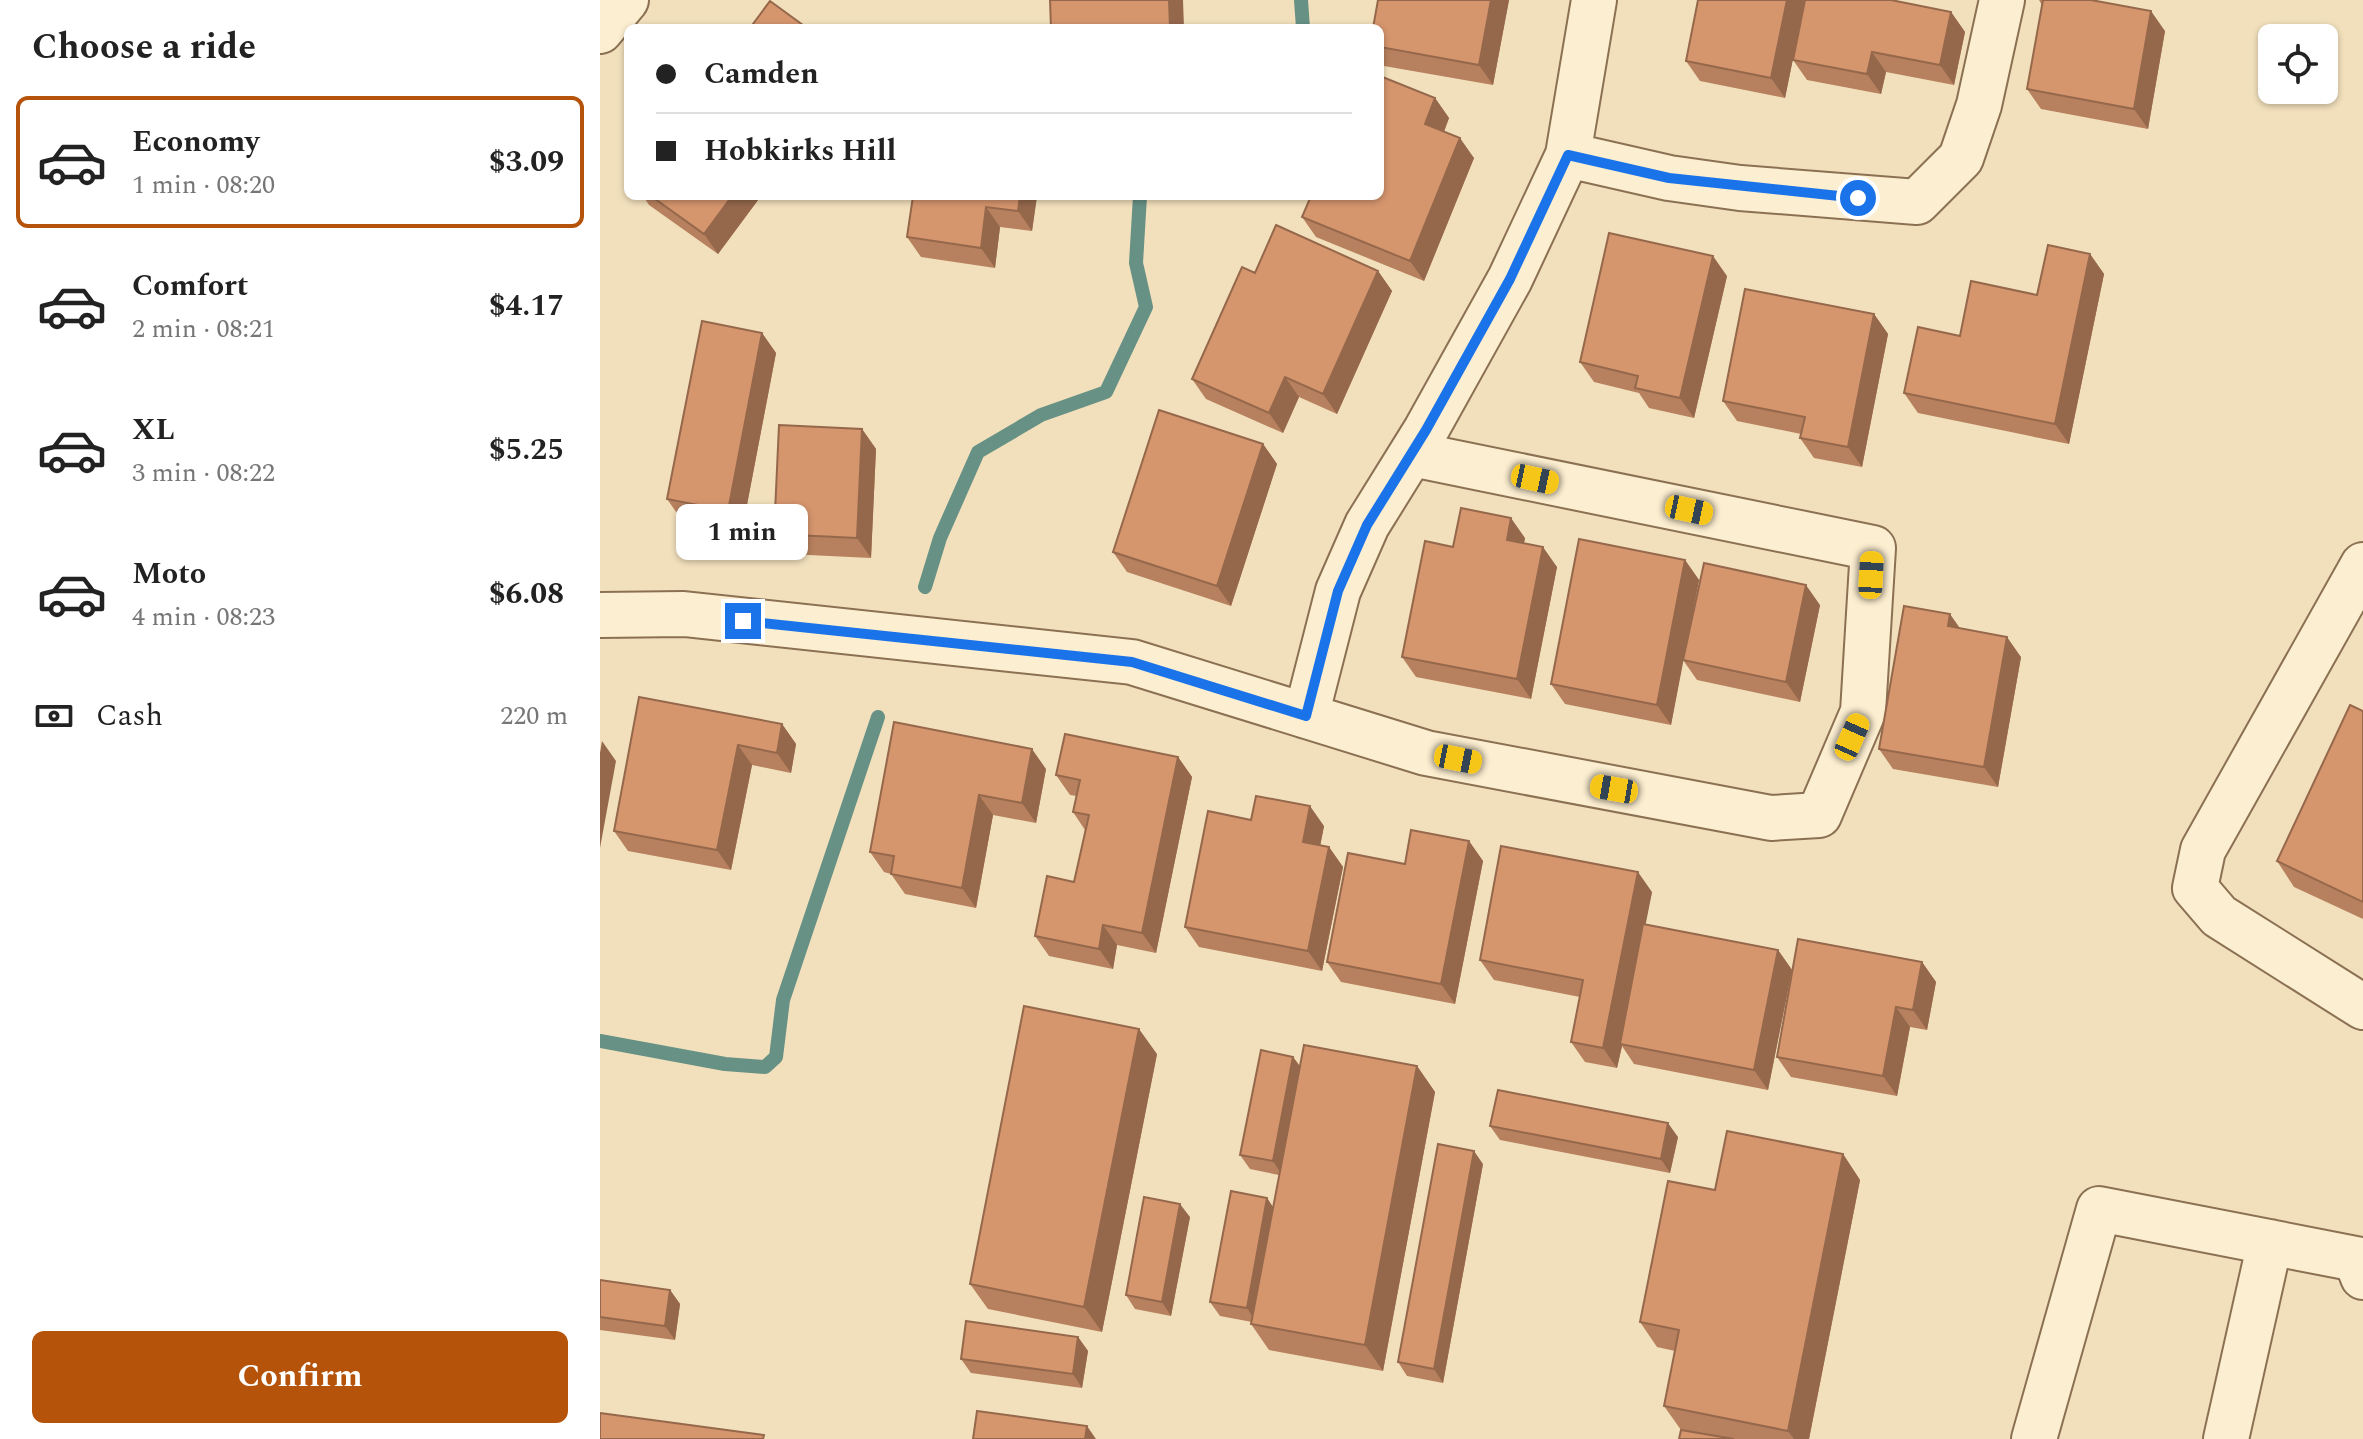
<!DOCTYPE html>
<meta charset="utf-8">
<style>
body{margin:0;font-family:Spectral,serif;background:#f6f6f6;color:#222;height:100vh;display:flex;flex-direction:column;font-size:30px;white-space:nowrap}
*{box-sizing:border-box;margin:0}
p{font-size:26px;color:#767676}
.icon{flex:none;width:44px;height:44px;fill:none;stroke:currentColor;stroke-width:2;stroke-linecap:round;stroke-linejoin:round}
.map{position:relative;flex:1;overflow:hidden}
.side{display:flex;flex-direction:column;background:#fff;width:600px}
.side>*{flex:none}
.guide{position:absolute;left:24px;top:24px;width:760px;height:176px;border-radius:12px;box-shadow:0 2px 6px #0004;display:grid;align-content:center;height:176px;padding:0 32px;background:#fff}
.tools{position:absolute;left:1658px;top:24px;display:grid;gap:16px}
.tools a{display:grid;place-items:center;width:80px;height:80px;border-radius:12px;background:#fff;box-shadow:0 2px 6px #0004;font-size:40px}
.end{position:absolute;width:36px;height:36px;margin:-18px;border:10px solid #1a73e8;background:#fff;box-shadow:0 0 0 4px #fff}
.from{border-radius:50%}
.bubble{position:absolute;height:56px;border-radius:12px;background:#fff;box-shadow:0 2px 6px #0004;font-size:26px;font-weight:700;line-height:56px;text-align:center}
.car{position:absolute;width:24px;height:48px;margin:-24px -12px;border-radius:10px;box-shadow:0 0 6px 2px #0007;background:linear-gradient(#f5c518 24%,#345 0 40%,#f5c518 0 76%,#345 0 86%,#f5c518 0)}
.guide b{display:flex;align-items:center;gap:28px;height:76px;font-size:30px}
.guide b+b{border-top:2px solid #e0e0e0}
.guide i{width:20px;height:20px;background:#222}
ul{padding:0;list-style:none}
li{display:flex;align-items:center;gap:24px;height:132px;margin:0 16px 12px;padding:0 16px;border:4px solid transparent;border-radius:12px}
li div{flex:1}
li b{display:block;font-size:30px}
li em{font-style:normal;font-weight:700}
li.active{border-color:#b45309}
li>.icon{width:72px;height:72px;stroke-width:1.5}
h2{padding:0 32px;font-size:36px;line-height:96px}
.pay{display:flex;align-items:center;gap:20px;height:88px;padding:0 32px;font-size:30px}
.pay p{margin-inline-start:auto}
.primary-button{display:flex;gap:16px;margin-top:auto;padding:16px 32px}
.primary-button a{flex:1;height:92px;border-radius:12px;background:#b45309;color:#fff;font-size:32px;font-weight:700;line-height:92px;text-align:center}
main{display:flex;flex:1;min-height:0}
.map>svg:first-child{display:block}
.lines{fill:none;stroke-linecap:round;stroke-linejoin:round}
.stream{stroke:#679185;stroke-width:14}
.minor-casing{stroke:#8b7053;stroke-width:48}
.minor{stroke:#fceed0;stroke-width:44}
.wall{fill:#b7805e}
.shaded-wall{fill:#95684c}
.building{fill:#d5956d;stroke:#95684c;stroke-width:2}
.route{stroke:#1a73e8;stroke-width:10}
</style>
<main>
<section class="side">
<h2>Choose a ride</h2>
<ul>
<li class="active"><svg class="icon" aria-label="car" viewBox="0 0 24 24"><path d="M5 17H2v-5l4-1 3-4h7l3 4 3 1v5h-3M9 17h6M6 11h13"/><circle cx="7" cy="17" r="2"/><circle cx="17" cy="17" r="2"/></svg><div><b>Economy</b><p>1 min · 08:20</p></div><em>$3.09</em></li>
<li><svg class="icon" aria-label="car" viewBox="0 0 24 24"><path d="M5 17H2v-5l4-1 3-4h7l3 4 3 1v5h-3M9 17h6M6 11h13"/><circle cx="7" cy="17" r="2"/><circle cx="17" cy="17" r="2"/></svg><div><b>Comfort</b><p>2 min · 08:21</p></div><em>$4.17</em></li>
<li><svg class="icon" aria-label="car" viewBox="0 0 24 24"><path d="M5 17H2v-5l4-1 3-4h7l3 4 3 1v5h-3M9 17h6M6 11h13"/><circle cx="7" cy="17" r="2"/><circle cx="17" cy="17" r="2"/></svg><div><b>XL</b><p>3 min · 08:22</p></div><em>$5.25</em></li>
<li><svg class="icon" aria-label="car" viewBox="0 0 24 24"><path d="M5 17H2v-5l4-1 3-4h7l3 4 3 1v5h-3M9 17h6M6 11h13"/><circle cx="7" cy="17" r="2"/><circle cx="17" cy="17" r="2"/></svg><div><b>Moto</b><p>4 min · 08:23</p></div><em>$6.08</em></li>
</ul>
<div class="pay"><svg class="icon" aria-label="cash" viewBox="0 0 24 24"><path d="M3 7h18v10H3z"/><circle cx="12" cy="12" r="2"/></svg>Cash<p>220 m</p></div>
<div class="primary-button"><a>Confirm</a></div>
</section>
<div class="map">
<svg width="1763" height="1439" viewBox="0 0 1763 1439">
<rect width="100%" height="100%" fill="#f2e0bc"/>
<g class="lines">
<!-- stream -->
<path class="stream" d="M 701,0 L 703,28
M 325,587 L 340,538 L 378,452 L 441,415 L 506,392 L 546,307 L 536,263 L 540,196
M 0,1041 L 125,1064 L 165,1067 L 176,1057 L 183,1000 L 278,717"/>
<!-- minor casing -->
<g class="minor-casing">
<path id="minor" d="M 0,31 L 26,0
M 968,155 L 1069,178 L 1140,188 L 1317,202 L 1361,158 L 1379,105 L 1402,0
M 1763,565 L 1603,850 L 1595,888 L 1619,916 L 1763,1007
M 0,615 L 84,614 L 532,662 L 826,753 L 1171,818 L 1219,815 L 1263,712 L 1273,548 L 812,454
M 706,716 L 738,591 L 767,525 L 826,430 L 910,279 L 968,155 L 994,0
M 1434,1439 L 1499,1209 L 1756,1259 L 1763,1277
M 1626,1439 L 1670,1242"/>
</g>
<!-- minor -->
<use href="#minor" class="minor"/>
</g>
<!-- wall -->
<path class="wall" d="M 909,0 L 893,85 L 784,66 L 780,60 L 780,28 Z
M 1205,0 L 1185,98 L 1100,81 L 1086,61 Z
M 1297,0 L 1296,1 L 1351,12 L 1365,32 L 1354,85 L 1286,72 L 1281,94 L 1207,80 L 1193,60 Z
M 1439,0 L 1491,0 L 1565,31 L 1548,129 L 1441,109 L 1427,89 L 1442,5 Z
M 835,98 L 849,118 L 844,132 L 874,158 L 824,281 L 716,237 L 702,217 Z
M 43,196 L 161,196 L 118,254 L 49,205 Z
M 313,196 L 437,196 L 432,231 L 400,227 L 395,268 L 321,257 L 307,237 Z
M 1490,254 L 1504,274 L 1469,444 L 1318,413 L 1304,393 L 1360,336 L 1437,295 Z
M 778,271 L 792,291 L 737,414 L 699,397 L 683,433 L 606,399 L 592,379 L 655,273 Z
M 1127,276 L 1094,418 L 1049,408 L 1039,393 L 994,382 L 980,362 Z
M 1274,314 L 1288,334 L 1262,467 L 1214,458 L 1200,438 L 1201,434 L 1137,421 L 1123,401 Z
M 162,333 L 176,353 L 142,531 L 81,519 L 67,499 Z
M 262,429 L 276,449 L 271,558 L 188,554 L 174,534 Z
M 663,444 L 677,464 L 631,606 L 527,572 L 513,552 Z
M 925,538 L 924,543 L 957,567 L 931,699 L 816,677 L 802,657 L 853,547 Z
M 1085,560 L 1099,580 L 1085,653 L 1220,605 L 1200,702 L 1097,680 L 1083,660 L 1071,725 L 965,704 L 951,684 Z
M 1360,628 L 1421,657 L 1398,787 L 1293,769 L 1279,749 Z
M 39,697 L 182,724 L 196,744 L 191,773 L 152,765 L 131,870 L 28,851 L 14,831 Z
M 1763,711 L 1763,919 L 1694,887 L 1677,861 Z
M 294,722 L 446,769 L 436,823 L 393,815 L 376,908 L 305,894 L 291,874 L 284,872 L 270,852 Z
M 578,757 L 592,777 L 556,953 L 517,945 L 513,969 L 449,956 L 435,936 L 474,882 L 485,830 L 473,812 L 477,796 L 470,795 L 456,775 Z
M 651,820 L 724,826 L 720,846 L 729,847 L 743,867 L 722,971 L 599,947 L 585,927 Z
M 869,841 L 883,861 L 855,1004 L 741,982 L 727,962 L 805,864 Z
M 1052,892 L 1045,924 L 1178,950 L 1192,970 L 1168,1090 L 1034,1064 L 1022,1046 L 1017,1068 L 985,1062 L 971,1042 L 980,997 L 894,980 L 880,960 Z
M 1322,962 L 1336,982 L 1327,1030 L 1310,1027 L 1297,1096 L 1191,1077 L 1177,1057 Z
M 557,1054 L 502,1332 L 388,1309 L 370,1284 Z
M 693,1057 L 700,1066 L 817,1066 L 835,1092 L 783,1371 L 669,1350 L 651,1324 L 652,1322 L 620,1316 L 610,1302 L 667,1198 L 673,1207 L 679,1175 L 650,1169 L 640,1155 Z
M 890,1126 L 1078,1137 L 1070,1173 L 900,1140 Z
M 1243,1154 L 1260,1180 L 1209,1439 L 1079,1439 L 1081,1430 L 1064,1406 L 1075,1351 L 1057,1347 L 1040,1322 L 1115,1190 Z
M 883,1164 L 843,1383 L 807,1376 L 798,1362 Z
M 590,1217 L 571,1316 L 535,1309 L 526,1295 Z
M 0,1280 L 70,1290 L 80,1304 L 75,1340 L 0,1330 Z
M 478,1337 L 488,1351 L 482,1388 L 371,1373 L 361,1359 Z"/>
<!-- shaded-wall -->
<path class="shaded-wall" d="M 569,0 L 583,0 L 584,28 L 570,28 Z
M 891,0 L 909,0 L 893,85 L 879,65 Z
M 1187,0 L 1205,0 L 1185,98 L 1171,78 Z
M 1551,11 L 1565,31 L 1548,129 L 1534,109 Z
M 1351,12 L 1365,32 L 1354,85 L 1340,65 Z
M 1272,52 L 1286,72 L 1281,94 L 1267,74 Z
M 835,98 L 849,118 L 839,144 L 825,124 Z
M 860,138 L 874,158 L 824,281 L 810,261 Z
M 132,196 L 161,196 L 118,254 L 104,234 Z
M 420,196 L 437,196 L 432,231 L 418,211 Z
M 386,207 L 400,227 L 395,268 L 381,248 Z
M 1490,254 L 1504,274 L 1469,444 L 1455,424 Z
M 1113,256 L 1127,276 L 1094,418 L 1080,398 Z
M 778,271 L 792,291 L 737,414 L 723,394 Z
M 1274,314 L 1288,334 L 1262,467 L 1248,447 Z
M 162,333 L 176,353 L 142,531 L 128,511 Z
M 685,377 L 699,397 L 683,433 L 669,413 Z
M 262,429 L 276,449 L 271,558 L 257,538 Z
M 663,444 L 677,464 L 631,606 L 617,586 Z
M 911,518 L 925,538 L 921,560 L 907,540 Z
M 943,547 L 957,567 L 931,699 L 917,679 Z
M 1085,560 L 1099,580 L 1071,725 L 1057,705 Z
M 1206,585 L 1220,605 L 1200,702 L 1186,682 Z
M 1350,614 L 1364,634 L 1348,626 Z
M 1407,637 L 1421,657 L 1398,787 L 1384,767 Z
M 182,724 L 196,744 L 191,773 L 177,753 Z
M 2,741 L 16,761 L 0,848 L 0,753 Z
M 138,745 L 152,765 L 131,870 L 117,850 Z
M 432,749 L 446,769 L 436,823 L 422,803 Z
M 578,757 L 592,777 L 556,953 L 542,933 Z
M 379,795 L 393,815 L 376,908 L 362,888 Z
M 710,806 L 724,826 L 717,862 L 703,842 Z
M 869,841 L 883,861 L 855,1004 L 841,984 Z
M 729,847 L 743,867 L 722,971 L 708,951 Z
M 1038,872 L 1052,892 L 1022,1045 L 1020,1044 L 1022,1046 L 1017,1068 L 1003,1048 Z
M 503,925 L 517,945 L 513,969 L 499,949 Z
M 1178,950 L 1192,970 L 1168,1090 L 1154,1070 Z
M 1322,962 L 1336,982 L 1327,1030 L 1313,1010 Z
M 1296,1007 L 1310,1027 L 1297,1096 L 1283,1076 Z
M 539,1029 L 557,1054 L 502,1332 L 484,1307 Z
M 693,1057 L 703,1071 L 682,1175 L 673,1161 Z
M 817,1066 L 835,1092 L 783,1371 L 765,1345 Z
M 1068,1123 L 1078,1137 L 1070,1173 L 1061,1159 Z
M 874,1151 L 883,1164 L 843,1383 L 834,1369 Z
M 1243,1154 L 1260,1180 L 1209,1439 L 1194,1439 L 1188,1431 Z
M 667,1198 L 676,1212 L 656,1322 L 647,1308 Z
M 580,1204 L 590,1217 L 571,1316 L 562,1302 Z
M 70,1290 L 80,1304 L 75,1340 L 65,1326 Z
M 478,1337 L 488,1351 L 482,1388 L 473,1374 Z
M 487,1426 L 496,1439 L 485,1439 Z"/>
<!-- building -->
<path class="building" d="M 450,0 L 569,0 L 570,28 L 451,28 Z
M 778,0 L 891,0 L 879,65 L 780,47 L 780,28 L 773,28 Z
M 1098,0 L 1187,0 L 1171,78 L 1086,61 Z
M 1205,0 L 1291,0 L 1351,12 L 1340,65 L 1272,52 L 1267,74 L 1193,60 Z
M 1443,0 L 1491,0 L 1551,11 L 1534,109 L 1427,89 Z
M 170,1 L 207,28 L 150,28 Z
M 780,76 L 835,98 L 825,124 L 860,138 L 810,261 L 702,217 L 711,196 L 780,196 Z
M 51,196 L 132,196 L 104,234 Z
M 313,196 L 420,196 L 418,211 L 386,207 L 381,248 L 307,237 Z
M 676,225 L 778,271 L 723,394 L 685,377 L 669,413 L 592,379 L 642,267 L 655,273 Z
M 1009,233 L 1113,256 L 1080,398 L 1035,388 L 1038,376 L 980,362 Z
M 1448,245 L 1490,254 L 1455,424 L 1304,393 L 1318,327 L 1360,336 L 1371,281 L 1437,295 Z
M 1145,289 L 1274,314 L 1248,447 L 1200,438 L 1205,417 L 1123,401 Z
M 102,321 L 162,333 L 128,511 L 67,499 Z
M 559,410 L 663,444 L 617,586 L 513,552 Z
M 179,425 L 262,429 L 257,538 L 174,534 Z
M 861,508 L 911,518 L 907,540 L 943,547 L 917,679 L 802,657 L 825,541 L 853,547 Z
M 979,539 L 1085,560 L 1057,705 L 951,684 Z
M 1104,563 L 1206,585 L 1186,682 L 1083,660 Z
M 1304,606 L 1350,614 L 1348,626 L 1407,637 L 1384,767 L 1279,749 Z
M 39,697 L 182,724 L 177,753 L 138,745 L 117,850 L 14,831 Z
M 1750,705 L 1763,711 L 1763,902 L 1677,861 Z
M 294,722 L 432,749 L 422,803 L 379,795 L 362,888 L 291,874 L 294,856 L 270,852 Z
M 465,734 L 578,757 L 542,933 L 503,925 L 499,949 L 435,936 L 447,876 L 474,882 L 489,815 L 473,812 L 480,780 L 456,775 Z
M 656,796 L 710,806 L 703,842 L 729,847 L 708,951 L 585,927 L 608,811 L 651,820 Z
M 811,830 L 869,841 L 841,984 L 727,962 L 748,853 L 805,864 Z
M 901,846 L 1038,872 L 1003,1048 L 971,1042 L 983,980 L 880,960 Z
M 1043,924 L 1178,950 L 1154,1070 L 1020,1044 Z
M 1198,939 L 1322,962 L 1313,1010 L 1296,1007 L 1283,1076 L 1177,1057 Z
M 424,1006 L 539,1029 L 484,1307 L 370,1284 Z
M 704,1045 L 817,1066 L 765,1345 L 651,1324 Z
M 661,1050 L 693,1057 L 673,1161 L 640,1155 Z
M 898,1090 L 1068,1123 L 1061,1159 L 890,1126 Z
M 1127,1131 L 1243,1154 L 1188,1431 L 1064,1406 L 1079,1330 L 1040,1322 L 1068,1181 L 1115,1190 Z
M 838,1144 L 874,1151 L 834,1369 L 798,1362 Z
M 631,1191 L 667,1198 L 647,1308 L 610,1302 Z
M 544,1197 L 580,1204 L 562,1302 L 526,1295 Z
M 0,1280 L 70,1290 L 65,1326 L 0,1317 Z
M 366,1321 L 478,1337 L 473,1374 L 361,1359 Z
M 377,1411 L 487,1426 L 485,1439 L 373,1439 Z
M 0,1413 L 164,1435 L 163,1439 L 0,1439 Z
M 1081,1430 L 1134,1439 L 1079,1439 Z"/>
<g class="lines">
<!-- route -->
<path class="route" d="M 143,621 L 532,662 L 706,716 L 738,591 L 767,525 L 826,430 L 910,279 L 968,155 L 1069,178 L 1258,198"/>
</g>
</svg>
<div class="tools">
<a><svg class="icon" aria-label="locate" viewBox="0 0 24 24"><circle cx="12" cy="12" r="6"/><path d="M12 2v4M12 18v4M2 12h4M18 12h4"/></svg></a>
</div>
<i class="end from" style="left:1258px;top:198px"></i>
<i class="end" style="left:143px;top:621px"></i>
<div class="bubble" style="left:76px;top:504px;width:132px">1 min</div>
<i class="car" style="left:935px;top:479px;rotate:102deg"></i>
<i class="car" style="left:1089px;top:510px;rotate:102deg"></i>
<i class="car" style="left:1271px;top:575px;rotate:3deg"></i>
<i class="car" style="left:1252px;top:737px;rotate:24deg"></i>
<i class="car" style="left:858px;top:759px;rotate:101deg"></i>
<i class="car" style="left:1014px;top:789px;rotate:280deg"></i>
<div class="guide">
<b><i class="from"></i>Camden</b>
<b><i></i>Hobkirks Hill</b>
</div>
</div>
</main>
